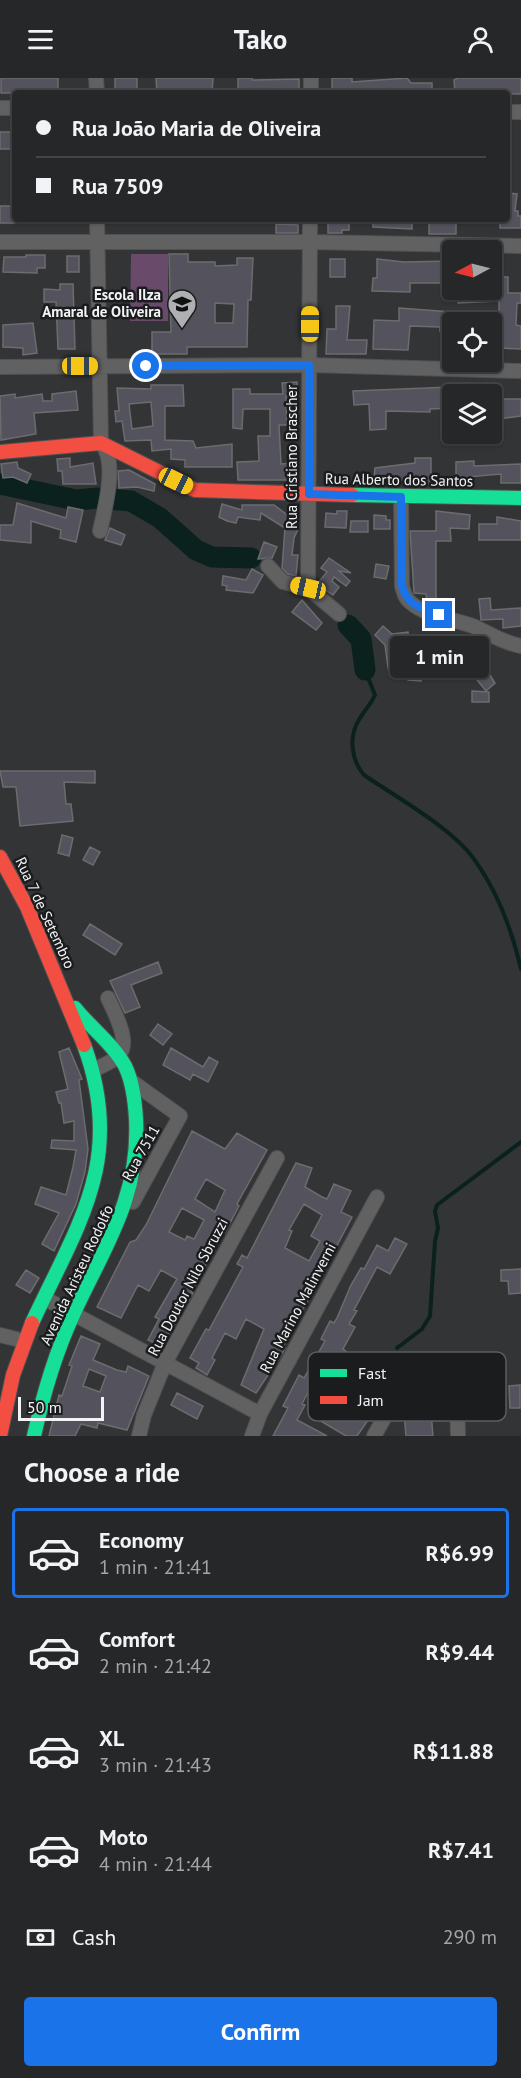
<!DOCTYPE html>
<meta charset="utf-8">
<style>
body{margin:0;font-family:"PT Sans",sans-serif;background:#323334;color:#f1f3f6;height:100vh;display:flex;flex-direction:column;font-size:22px;white-space:nowrap}
*{box-sizing:border-box;margin:0}
p{font-size:20px;color:#a4a5a8}
.icon{flex:none;width:33px;height:33px;fill:none;stroke:currentColor;stroke-width:2;stroke-linecap:round;stroke-linejoin:round}
.map{position:relative;height:1358px;overflow:hidden}
.side{display:flex;flex-direction:column;background:#262728;flex:1}
.side>*{flex:none}
.top-card{position:absolute;left:12px;top:12px;width:498px;height:132px;border-radius:6px;box-shadow:0 2px 4px #0004,0 0 0 2px #424445;display:grid;align-content:center;height:132px;padding:0 24px;background:#262728}
.needle{width:39px;rotate:263deg}
.tools{position:absolute;left:442px;top:162px;display:grid;gap:12px}
.tools a{display:grid;place-items:center;width:60px;height:60px;border-radius:6px;background:#262728;box-shadow:0 2px 4px #0004,0 0 0 2px #424445;font-size:30px}
.scale{position:absolute;left:18px;bottom:15px;width:86px;box-sizing:border-box;padding-left:6px;border:3px solid #f2f3f5;border-top:0;font-size:16px;line-height:21px;white-space:nowrap;color:#f2f3f5;-webkit-text-stroke:4px #1b1c1d;paint-order:stroke}
.end{position:absolute;width:27px;height:27px;margin:-14px;border:8px solid #1a73e8;background:#fff;box-shadow:0 0 0 3px #fff}
.from{border-radius:50%}
.bubble{position:absolute;height:42px;border-radius:6px;background:#262728;box-shadow:0 2px 4px #0004,0 0 0 2px #424445;font-size:20px;font-weight:600;line-height:42px;text-align:center}
.car{position:absolute;width:18px;height:36px;margin:-18px -9px;border-radius:8px;box-shadow:0 0 4px 2px #0007;background:linear-gradient(#f5c518 24%,#345 0 40%,#f5c518 0 76%,#345 0 86%,#f5c518 0)}
.top-card b{display:flex;align-items:center;gap:21px;height:57px;font-size:22px}
.top-card b+b{border-top:2px solid #424445}
.top-card i{width:15px;height:15px;background:#f1f3f6}
ul{padding:0;list-style:none}
li{display:flex;align-items:center;gap:18px;height:90px;margin:0 12px 9px;padding:0 12px;border:3px solid transparent;border-radius:6px}
li div{flex:1}
li b{display:block;font-size:22px}
li em{font-style:normal;font-weight:600}
li.active{border-color:#1a73e8}
li>.icon{width:54px;height:54px;stroke-width:1.5}
h2{padding:0 24px;font-size:27px;line-height:72px}
.pay{display:flex;align-items:center;gap:15px;height:66px;padding:0 24px;font-size:22px}
.pay p{margin-inline-start:auto}
.cta{display:flex;gap:12px;margin-top:auto;padding:12px 24px}
.cta a{flex:1;height:69px;border-radius:6px;background:#1a73e8;color:#fff;font-size:24px;font-weight:600;line-height:69px;text-align:center}
header{display:flex;justify-content:space-between;align-items:center;height:78px;padding:0 24px;background:#262728;font-size:27px;font-weight:600}
.map>svg:first-child{display:block}
.green{fill:#694a6a}
.lines{fill:none;stroke-linecap:round;stroke-linejoin:round}
.stream{stroke:#0a211e;stroke-width:4}
.river{stroke:#0a211e;stroke-width:21}
.building{fill:#54535d;stroke:#6b6c6d;stroke-width:1.5;fill-rule:evenodd}
.street-casing{stroke:#4f5051;stroke-width:16}
.fast-casing{stroke:#4f5051;stroke-width:16}
.jam-casing{stroke:#4f5051;stroke-width:16}
.street{stroke:#616162;stroke-width:14}
.fast{stroke:#16e098;stroke-width:14}
.jam{stroke:#f24e42;stroke-width:14}
.route{stroke:#1a73e8;stroke-width:8}
.labels{text-anchor:middle;stroke-width:5;stroke-linejoin:round;paint-order:stroke}
.poi-label{font-size:15px;font-weight:bold;fill:#f2f3f5;stroke:#1b1c1d;text-anchor:end}
.street-label{font-size:15px;fill:#f2f3f5;stroke:#1b1c1d}
.key{fill:#1b1c1d;stroke:#5c5c5e;stroke-width:1.5}
.key-label{font-size:16px;fill:#f2f3f5}
</style>
<header><svg class="icon" aria-label="menu" viewBox="0 0 24 24"><path d="M4 6h16M4 12h16M4 18h16"/></svg>Tako<svg class="icon" aria-label="person" viewBox="0 0 24 24"><circle cx="12" cy="8" r="4"/><path d="M4 21q1-7 8-7t8 7"/></svg></header>
<div class="map">
<svg width="521" height="1358" viewBox="0 0 521 1358">
<rect width="100%" height="100%" fill="#333436"/>
<!-- green -->
<path class="green" d="M 131,176 L 168,176 L 168,243 L 130,243 Z"/>
<g class="lines">
<!-- stream -->
<path class="stream" d="M 365,592 L 375,617 C 371,626 365,632 360,640 C 348,658 351,682 364,697 C 396,719 452,750 474,781 C 497,813 512,852 521,891
M 397,1270 L 422,1251 L 430,1238 L 435,1163 L 438,1150 L 435,1133 L 437,1127 L 521,1064"/>
<!-- river -->
<path class="river" d="M 0,406 L 76,422 L 98,420 L 131,423 L 160,440 L 196,472 L 212,479 L 251,480
M 348,547 L 361,561 L 365,592"/>
</g>
<!-- building -->
<path class="building" d="M 1,0 L 58,0 L 58,15 L 1,15 Z
M 115,0 L 137,0 L 137,15 L 115,15 Z
M 156,0 L 213,0 L 212,15 L 157,15 Z
M 238,0 L 252,0 L 252,2 L 299,1 L 299,15 L 238,15 Z
M 332,0 L 352,0 L 352,4 L 407,0 L 411,5 L 432,5 L 432,14 L 332,15 Z
M 458,0 L 521,0 L 521,16 L 455,15 L 454,2 Z
M 0,54 L 15,54 L 14,71 L 0,71 Z
M 507,115 L 517,116 L 515,133 L 518,133 L 518,138 L 521,138 L 521,150 L 500,150 L 500,141 L 507,141 Z
M 0,128 L 15,128 L 15,145 L 0,145 Z
M 328,141 L 349,141 L 349,152 L 342,152 L 342,155 L 328,155 Z
M 373,141 L 412,141 L 412,151 L 373,149 Z
M 429,145 L 456,145 L 456,156 L 429,156 Z
M 276,146 L 298,147 L 298,155 L 276,155 Z
M 169,176 L 188,176 L 188,184 L 215,184 L 215,188 L 237,187 L 237,180 L 253,180 L 251,222 L 248,222 L 247,269 L 187,269 L 187,276 L 152,276 L 152,254 L 171,254 ZM 215,225 L 234,226 L 233,245 L 215,245 Z
M 26,177 L 45,177 L 45,190 L 37,190 L 37,195 L 3,194 L 4,179 L 26,179 Z
M 67,178 L 79,178 L 79,194 L 67,194 Z
M 330,181 L 345,181 L 345,199 L 330,199 Z
M 377,181 L 404,184 L 453,183 L 453,205 L 410,205 L 410,214 L 372,213 L 373,200 L 377,200 Z
M 492,199 L 508,199 L 508,215 L 521,215 L 521,225 L 517,225 L 516,247 L 521,248 L 521,271 L 499,270 L 499,223 L 458,225 L 458,212 L 492,212 Z
M 60,206 L 73,206 L 75,271 L 58,271 L 56,224 L 44,224 L 44,211 L 60,212 Z
M 336,228 L 350,228 L 347,262 L 367,262 L 366,276 L 326,276 L 327,251 L 336,251 Z
M 399,230 L 452,234 L 451,253 L 440,253 L 440,249 L 410,248 L 408,272 L 373,271 L 374,242 L 399,243 Z
M 33,245 L 37,275 L 23,277 L 23,270 L 3,269 L 3,247 Z
M 297,304 L 297,318 L 286,318 L 287,347 L 279,347 L 281,386 L 292,385 L 292,402 L 238,402 L 237,384 L 259,383 L 258,358 L 270,358 L 270,331 L 243,331 L 242,351 L 233,350 L 233,311 L 250,311 L 250,316 L 283,316 L 282,305 Z
M 151,307 L 183,307 L 184,328 L 165,328 L 165,362 L 193,363 L 196,370 L 232,366 L 232,389 L 185,389 L 185,382 L 171,381 L 171,371 L 152,373 L 151,362 L 125,363 L 122,343 L 116,344 L 115,333 L 119,333 L 117,310 L 151,311 ZM 151,324 L 153,348 L 132,351 L 129,326 Z
M 451,309 L 452,330 L 430,331 L 430,334 L 386,333 L 386,351 L 370,352 L 369,326 L 354,327 L 353,313 Z
M 76,313 L 78,332 L 34,335 L 36,356 L 1,362 L 0,318 L 15,316 L 15,320 L 42,316 L 43,323 L 52,323 L 52,316 Z
M 492,321 L 521,321 L 521,338 L 498,341 L 498,330 L 492,330 Z
M 70,380 L 70,389 L 93,385 L 96,406 L 63,406 L 62,393 L 58,393 L 57,381 Z
M 415,380 L 431,380 L 431,406 L 415,406 L 415,401 L 398,403 L 398,401 L 374,400 L 375,390 L 415,385 Z
M 474,383 L 474,388 L 521,386 L 521,405 L 501,405 L 501,396 L 456,400 L 456,384 Z
M 17,384 L 18,390 L 31,396 L 27,405 L 13,399 L 3,400 L 1,386 Z
M 129,392 L 155,406 L 154,413 L 137,409 L 119,410 L 118,393 Z
M 17,425 L 66,440 L 68,429 L 83,432 L 76,464 L 60,460 L 61,452 L 31,443 L 31,465 L 0,462 L 0,447 L 13,447 Z
M 222,426 L 242,432 L 242,427 L 274,427 L 290,439 L 289,441 L 299,449 L 294,460 L 292,477 L 298,477 L 296,498 L 288,496 L 282,490 L 285,450 L 261,435 L 260,442 L 238,439 L 236,445 L 227,443 L 219,439 Z
M 337,433 L 347,433 L 346,450 L 325,449 L 326,435 L 337,436 Z
M 436,433 L 470,437 L 469,451 L 450,450 L 451,463 L 436,463 L 436,524 L 427,524 L 426,516 L 414,515 L 410,453 L 436,453 Z
M 374,437 L 386,438 L 386,442 L 390,442 L 390,451 L 374,451 Z
M 497,439 L 521,443 L 521,462 L 479,462 L 479,446 L 497,446 Z
M 351,443 L 368,443 L 368,454 L 350,454 Z
M 110,450 L 125,457 L 121,467 L 105,462 Z
M 264,464 L 277,469 L 272,480 L 258,481 Z
M 329,480 L 351,495 L 339,493 L 350,503 L 346,508 L 334,499 L 332,503 L 339,509 L 333,517 L 317,506 L 327,494 L 321,490 Z
M 376,486 L 389,488 L 386,501 L 374,499 Z
M 252,491 L 263,497 L 253,515 L 226,512 L 227,508 L 222,507 L 223,498 L 246,502 Z
M 490,520 L 491,532 L 521,530 L 521,548 L 503,550 L 503,541 L 481,542 L 479,521 Z
M 302,522 L 322,545 L 316,552 L 292,534 Z
M 383,548 L 392,556 L 408,554 L 409,564 L 421,563 L 421,603 L 408,602 L 408,587 L 388,590 L 385,567 L 375,557 Z
M 471,560 L 486,583 L 479,587 L 476,583 L 445,582 L 450,598 L 441,601 L 429,563 L 447,562 L 447,568 L 466,568 L 466,577 L 470,574 L 464,565 Z
M 488,594 L 495,605 L 486,613 L 477,602 Z
M 472,613 L 489,614 L 489,624 L 472,624 Z
M 0,693 L 95,693 L 95,705 L 64,704 L 66,726 L 71,726 L 73,743 L 20,748 L 16,709 L 3,709 Z
M 62,757 L 73,760 L 69,778 L 58,775 Z
M 90,769 L 100,774 L 93,787 L 83,782 Z
M 90,846 L 122,866 L 115,877 L 83,857 Z
M 158,884 L 162,895 L 131,907 L 140,929 L 125,935 L 110,903 Z
M 158,946 L 172,956 L 163,967 L 150,957 Z
M 69,970 L 82,1001 L 79,1002 L 88,1071 L 85,1094 L 76,1126 L 54,1173 L 42,1166 L 59,1135 L 35,1126 L 41,1109 L 66,1117 L 73,1089 L 76,1072 L 51,1070 L 52,1062 L 74,1063 L 74,1043 L 64,1045 L 61,1025 L 59,1025 L 56,1014 L 68,1011 L 59,974 Z
M 171,970 L 203,989 L 209,979 L 218,984 L 208,1004 L 193,996 L 190,1002 L 163,987 Z
M 192,1053 L 225,1071 L 237,1055 L 267,1072 L 237,1126 L 239,1128 L 229,1147 L 225,1155 L 223,1153 L 191,1214 L 193,1215 L 161,1268 L 148,1262 L 159,1241 L 155,1239 L 177,1201 L 161,1192 L 149,1213 L 138,1207 L 121,1240 L 97,1229 L 130,1164 L 136,1162 L 146,1147 ZM 206,1101 L 225,1112 L 215,1134 L 195,1121 ZM 182,1130 L 204,1142 L 194,1161 L 187,1158 L 185,1162 L 169,1154 Z
M 296,1085 L 312,1090 L 305,1109 L 322,1119 L 327,1121 L 334,1106 L 351,1113 L 341,1134 L 352,1139 L 283,1269 L 285,1270 L 280,1279 L 256,1315 L 241,1307 L 264,1251 L 246,1241 L 236,1261 L 225,1255 L 212,1280 L 215,1282 L 207,1297 L 196,1290 L 199,1285 L 190,1280 L 206,1251 L 209,1252 L 243,1189 L 237,1186 L 242,1177 L 247,1180 ZM 304,1126 L 322,1137 L 311,1158 L 320,1163 L 309,1183 L 285,1170 L 292,1153 L 289,1152 Z
M 395,1160 L 407,1166 L 390,1196 L 377,1189 L 354,1232 L 357,1233 L 349,1246 L 355,1249 L 343,1271 L 351,1277 L 345,1288 L 337,1283 L 327,1303 L 317,1297 L 302,1326 L 305,1327 L 297,1342 L 327,1358 L 273,1358 L 288,1330 L 283,1328 L 299,1297 L 304,1300 L 325,1263 L 321,1261 L 330,1243 L 334,1245 L 337,1240 L 351,1207 L 361,1190 L 364,1191 L 377,1167 L 388,1173 Z
M 521,1191 L 521,1215 L 509,1216 L 508,1203 L 501,1203 L 501,1192 Z
M 26,1192 L 39,1200 L 30,1215 L 16,1207 Z
M 81,1258 L 100,1266 L 93,1282 L 117,1292 L 126,1294 L 128,1288 L 149,1298 L 127,1352 L 98,1345 L 97,1350 L 81,1346 L 75,1358 L 49,1358 L 59,1317 L 62,1318 L 72,1288 L 69,1287 ZM 89,1291 L 106,1298 L 100,1314 L 83,1308 Z
M 387,1290 L 398,1299 L 357,1358 L 346,1358 L 319,1342 L 326,1331 L 349,1339 L 359,1322 Z
M 520,1307 L 520,1330 L 510,1330 L 509,1308 Z
M 177,1315 L 203,1328 L 197,1341 L 171,1327 Z
M 431,1334 L 433,1358 L 406,1358 L 404,1335 Z"/>
<g class="lines">
<!-- street casing -->
<g class="street-casing">
<path id="street" d="M 96,0 L 97,15
M 311,15 L 311,0
M 0,30 L 15,30
M 507,34 L 521,34
M 97,141 L 101,365 C 118,383 105,430 100,453
M 0,164 L 310,164 L 521,168
M 0,289 L 310,287 L 521,293
M 401,419 L 402,508 C 404,515 405,520 410,524 C 425,538 454,541 473,548 C 489,555 503,565 521,568
M 268,488 L 283,504 L 308,510 L 339,536
M 308,510 L 310,141
M 93,992 C 101,988 113,984 118,978 C 132,965 114,934 108,920
M 131,1003 L 180,1038 L 133,1124
M 44,1220 L 260,1336
M 0,1257 L 24,1263
M 139,1358 L 144,1337 L 165,1285 L 277,1080
M 252,1358 L 260,1336 L 377,1119
M 374,1358 L 400,1312 L 409,1309 L 450,1308 L 455,1310 L 457,1315 L 458,1358"/>
</g>
<!-- fast casing -->
<g class="fast-casing">
<path id="fast" d="M 352,417 L 521,420
M 32,1245 C 78,1146 126,1081 84,967
M 34,1358 C 43,1317 55,1276 73,1237 C 104,1169 140,1120 136,1041 C 135,1024 133,1004 125,988 C 113,966 91,950 75,930"/>
</g>
<!-- jam casing -->
<g class="jam-casing">
<path id="jam" d="M 0,374 L 101,365 L 195,412 L 352,417
M 0,779 L 27,829 L 84,967
M 0,1358 L 13,1297 L 32,1245"/>
</g>
<!-- street -->
<use href="#street" class="street"/>
<!-- fast -->
<use href="#fast" class="fast"/>
<!-- jam -->
<use href="#jam" class="jam"/>
</g>
<g class="lines">
<!-- route -->
<path class="route" d="M 146,288 L 309,287 L 309,416 L 401,419 L 402,508 C 407,527 422,531 439,537"/>
</g>
<!-- icons -->
<defs>
<g id="school-pin" transform="scale(1.5)"><path d="M0 17L-7.5 6A9.5 9.5 0 1 1 7.5 6Z" fill="#afb0b2" stroke="#1b1c1d"/><path d="M0-5L7-2L0 1L-7-2ZM-4 1L0 2.5L4 1V4Q0 6-4 4Z" fill="#111"/></g>
</defs>
<g fill-rule="evenodd">
<use href="#school-pin" x="182" y="226"/>
</g>
<g class="labels">
<!-- poi labels -->
<g class="poi-label">
<text x="161" y="222">Escola Ilza<tspan x="161" dy="17">Amaral de Oliveira</tspan></text>
</g>
<!-- street labels -->
<g class="street-label">
<text transform="translate(292 379) rotate(-90)" y="5">Rua Cristiano Brascher</text>
<text transform="translate(399 402) rotate(1)" y="5">Rua Alberto dos Santos</text>
<text transform="translate(45 835) rotate(65)" y="5">Rua 7 de Setembro</text>
<text transform="translate(141 1075) rotate(-61)" y="5">Rua 7511</text>
<text transform="translate(77 1197) rotate(-65)" y="5">Avenida Aristeu Rodolfo</text>
<text transform="translate(188 1209) rotate(-62)" y="5">Rua Doutor Nilo Sbruzzi</text>
<text transform="translate(298 1230) rotate(-62)" y="5">Rua Marino Malinverni</text>
</g>
</g>
<!-- legend -->
<rect x="308" y="1274" width="198" height="69" rx="9" class="key"/>
<rect x="320" y="1291" width="27" height="8" fill="#16e098"/>
<rect x="320" y="1318" width="27" height="8" fill="#f24e42"/>
<g class="key-label">
<text x="358" y="1301">Fast</text>
<text x="358" y="1328">Jam</text>
</g>
</svg>
<div class="tools">
<a><svg class="needle" viewBox="-14 -14 28 28"><path d="M0-13l5 13h-10z" fill="#e53935"/><path d="M0 13l5-13h-10z" fill="#a4a5a8"/></svg></a>
<a><svg class="icon" aria-label="locate" viewBox="0 0 24 24"><circle cx="12" cy="12" r="6"/><path d="M12 2v4M12 18v4M2 12h4M18 12h4"/></svg></a>
<a><svg class="icon" aria-label="layers" viewBox="0 0 24 24"><path d="M12 4l9 5-9 5-9-5zM3 14l9 5 9-5"/></svg></a>
</div>
<div class="scale">50 m</div>
<i class="end from" style="left:146px;top:288px"></i>
<i class="end" style="left:439px;top:537px"></i>
<div class="bubble" style="left:390px;top:558px;width:99px">1 min</div>
<i class="car" style="left:310px;top:246px;rotate:0deg"></i>
<i class="car" style="left:80px;top:288px;rotate:90deg"></i>
<i class="car" style="left:176px;top:403px;rotate:116deg"></i>
<i class="car" style="left:308px;top:510px;rotate:283deg"></i>
<div class="top-card">
<b><i class="from"></i>Rua João Maria de Oliveira</b>
<b><i></i>Rua 7509</b>
</div>
</div>
<section class="side">
<h2>Choose a ride</h2>
<ul>
<li class="active"><svg class="icon" aria-label="car" viewBox="0 0 24 24"><path d="M5 17H2v-5l4-1 3-4h7l3 4 3 1v5h-3M9 17h6M6 11h13"/><circle cx="7" cy="17" r="2"/><circle cx="17" cy="17" r="2"/></svg><div><b>Economy</b><p>1 min · 21:41</p></div><em>R$6.99</em></li>
<li><svg class="icon" aria-label="car" viewBox="0 0 24 24"><path d="M5 17H2v-5l4-1 3-4h7l3 4 3 1v5h-3M9 17h6M6 11h13"/><circle cx="7" cy="17" r="2"/><circle cx="17" cy="17" r="2"/></svg><div><b>Comfort</b><p>2 min · 21:42</p></div><em>R$9.44</em></li>
<li><svg class="icon" aria-label="car" viewBox="0 0 24 24"><path d="M5 17H2v-5l4-1 3-4h7l3 4 3 1v5h-3M9 17h6M6 11h13"/><circle cx="7" cy="17" r="2"/><circle cx="17" cy="17" r="2"/></svg><div><b>XL</b><p>3 min · 21:43</p></div><em>R$11.88</em></li>
<li><svg class="icon" aria-label="car" viewBox="0 0 24 24"><path d="M5 17H2v-5l4-1 3-4h7l3 4 3 1v5h-3M9 17h6M6 11h13"/><circle cx="7" cy="17" r="2"/><circle cx="17" cy="17" r="2"/></svg><div><b>Moto</b><p>4 min · 21:44</p></div><em>R$7.41</em></li>
</ul>
<div class="pay"><svg class="icon" aria-label="cash" viewBox="0 0 24 24"><path d="M3 7h18v10H3z"/><circle cx="12" cy="12" r="2"/></svg>Cash<p>290 m</p></div>
<div class="cta"><a>Confirm</a></div>
</section>
